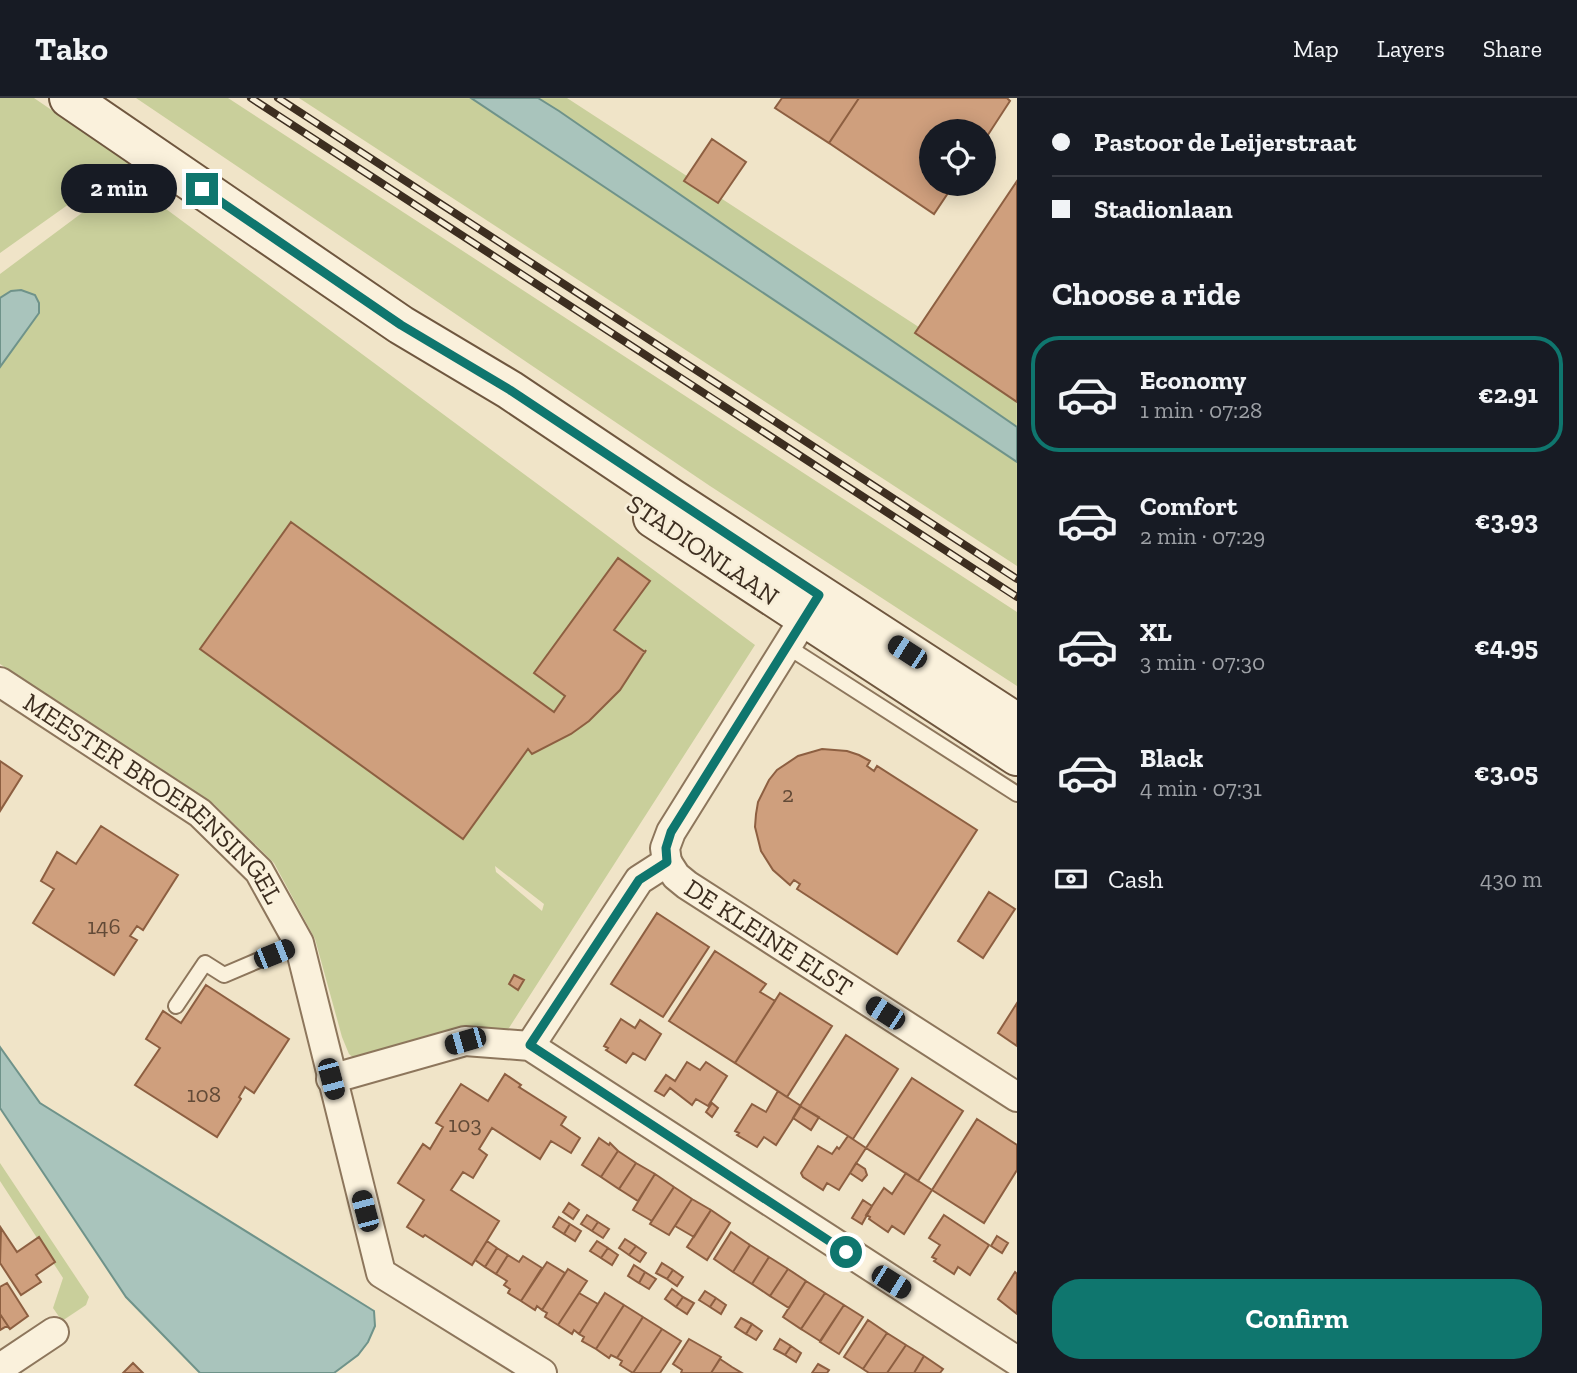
<!DOCTYPE html>
<meta charset="utf-8">
<style>
body{margin:0;font-family:"Zilla Slab",serif;background:#242831;color:#f1f3f6;height:100vh;display:flex;flex-direction:column;font-size:26px;white-space:nowrap}
*{box-sizing:border-box;margin:0}
p{font-size:23px;color:#9ea1a6}
.icon{flex:none;width:38px;height:38px;fill:none;stroke:currentColor;stroke-width:2;stroke-linecap:round;stroke-linejoin:round}
.map{position:relative;flex:1;overflow:hidden}
.details{display:flex;flex-direction:column;background:#171b24;width:560px}
.details>*{flex:none}
.banner{display:grid;align-content:center;height:154px;padding:0 35px;background:#171b24}
.controls{position:absolute;left:919px;top:21px;display:grid;gap:14px}
.controls a{display:grid;place-items:center;width:77px;height:77px;border-radius:50%;background:#171b24;box-shadow:0 4px 18px #0003;font-size:35px}
.end{position:absolute;width:32px;height:32px;margin:-16px;border:9px solid #0f766e;background:#fff;box-shadow:0 0 0 4px #fff}
.from{border-radius:50%}
.bubble{position:absolute;height:49px;border-radius:24px;background:#171b24;box-shadow:0 4px 18px #0003;font-size:23px;font-weight:700;line-height:49px;text-align:center}
.car{position:absolute;width:21px;height:42px;margin:-21px -10px;border-radius:9px;box-shadow:0 0 5px 2px #0007;background:linear-gradient(#222 24%,#8ab4d8 0 40%,#222 0 76%,#8ab4d8 0 86%,#222 0)}
.banner b{display:flex;align-items:center;gap:24px;height:66px;font-size:26px}
.banner b+b{border-top:2px solid #363941}
.banner i{width:18px;height:18px;background:#f1f3f6}
ul{padding:0;list-style:none}
li{display:flex;align-items:center;gap:21px;height:116px;margin:0 14px 10px;padding:0 21px;border:4px solid transparent;border-radius:28px}
li div{flex:1}
li b{display:block;font-size:26px}
li em{font-style:normal;font-weight:700}
li.on{border-color:#0f766e}
li>.icon{width:63px;height:63px;stroke-width:1.5}
h2{padding:0 35px;font-size:32px;line-height:84px}
.pay{display:flex;align-items:center;gap:18px;height:77px;padding:0 35px;font-size:26px}
.pay p{margin-inline-start:auto}
.primary-button{display:flex;gap:14px;margin-top:auto;padding:14px 35px}
.primary-button a{flex:1;height:80px;border-radius:28px;background:#0f766e;color:#fff;font-size:28px;font-weight:700;line-height:80px;text-align:center}
header{display:flex;align-items:center;gap:42px;box-sizing:border-box;height:98px;padding:0 35px;background:#171b24;border-bottom:2px solid #363941}
header strong{font-size:33px}
nav{display:flex;gap:38px;margin-inline-start:auto;font-size:24px}
main{display:flex;flex:1;min-height:0}
.map>svg:first-child{display:block}
.green{fill:#c9cf9b;fill-rule:evenodd}
.water{fill:#a9c4bc;stroke:#6f938a;stroke-width:2}
.building{fill:#cf9f7d;stroke:#8d5f41;stroke-width:2}
.lines{fill:none;stroke-linecap:round;stroke-linejoin:round}
.service-casing{stroke:#8d765c;stroke-width:18}
.minor-casing{stroke:#8d765c;stroke-width:32}
.secondary-casing{stroke:#6f573f;stroke-width:42}
.service{stroke:#faf1dc;stroke-width:14}
.minor{stroke:#faf1dc;stroke-width:28}
.secondary{stroke:#faf1dc;stroke-width:38}
.rail-casing{stroke:#3d2e20;stroke-width:8}
.rail{stroke:#f7eed8;stroke-width:5;stroke-dasharray:16;stroke-linecap:butt}
.route{stroke:#0f766e;stroke-width:9}
.labels{text-anchor:middle;stroke-width:5;stroke-linejoin:round;paint-order:stroke}
.number-label{font-size:23px;fill:#624a37}
.street-label{font-size:26px;fill:#3d2e20;stroke:#f7eed8}
</style>
<header>
<strong>Tako</strong>
<nav><a>Map</a><a>Layers</a><a>Share</a></nav>
</header>
<main>
<div class="map">
<svg width="1017" height="1275" viewBox="0 0 1017 1275">
<rect width="100%" height="100%" fill="#f0e4c8"/>
<!-- green -->
<path class="green" d="M 0,0 L 34,0 L 167,91 L 163,96 C 136,83 121,77 93,89 L 0,155 Z
M 136,0 L 228,0 L 1017,514 L 1017,588 L 710,388 Z
M 299,0 L 471,0 L 1017,364 L 1017,468 Z
M 538,0 L 567,0 L 1017,293 L 1017,329 Z
M 113,98 L 125,98 L 162,108 L 755,547 L 507,933 L 355,961 L 349,956 L 342,939 L 315,841 L 274,765 L 214,706 L 0,566 L 0,269 L 39,215 L 39,205 L 35,197 L 11,193 L 0,200 L 0,176 L 98,103 ZM 495,768 L 544,806 L 542,813 L 496,774 Z
M 0,1065 L 89,1199 L 86,1207 L 62,1223 L 53,1210 L 63,1180 L 0,1083 Z"/>
<!-- water -->
<path class="water" d="M 471,0 L 538,0 L 559,13 L 1017,329 L 1017,364 Z
M 21,192 L 35,197 L 39,205 L 39,215 L 0,269 L 0,200 L 11,193 Z
M 0,949 L 40,1005 L 374,1213 L 375,1228 L 368,1244 L 358,1257 L 334,1275 L 200,1275 L 126,1199 L 0,1010 Z"/>
<!-- building -->
<path class="building" d="M 782,0 L 859,0 L 829,45 L 775,10 Z
M 859,0 L 1007,0 L 1010,3 L 984,43 L 984,33 L 931,33 L 931,86 L 954,86 L 934,116 L 829,45 Z
M 712,41 L 746,64 L 718,105 L 684,83 Z
M 1017,83 L 1017,304 L 915,235 Z
M 291,424 L 554,614 L 565,598 L 534,575 L 618,460 L 650,483 L 614,532 L 645,554 L 646,552 L 620,592 L 589,623 L 571,636 L 532,656 L 528,651 L 463,741 L 200,551 Z
M 822,651 L 847,653 L 859,657 L 870,663 L 867,668 L 874,673 L 877,668 L 977,732 L 897,856 L 797,791 L 800,786 L 794,782 L 790,787 L 773,772 L 761,753 L 755,729 L 756,716 L 758,704 L 769,682 L 777,672 L 798,658 Z
M 0,663 L 22,678 L 0,713 Z
M 101,728 L 178,777 L 143,832 L 137,828 L 130,838 L 137,842 L 114,877 L 33,825 L 54,791 L 41,783 L 57,754 L 76,766 Z
M 989,794 L 1015,811 L 983,860 L 958,843 Z
M 657,815 L 709,849 L 663,919 L 611,886 Z
M 715,853 L 766,886 L 760,894 L 775,903 L 735,965 L 669,923 Z
M 514,877 L 524,882 L 518,892 L 509,886 Z
M 206,887 L 289,941 L 254,995 L 245,989 L 239,999 L 241,1001 L 217,1039 L 135,987 L 160,950 L 146,941 L 163,913 L 181,925 Z
M 780,895 L 832,928 L 787,999 L 735,965 Z
M 1017,905 L 1017,948 L 998,935 Z
M 621,921 L 635,930 L 640,922 L 661,936 L 645,962 L 633,955 L 626,965 L 606,952 L 608,950 L 604,948 Z
M 846,937 L 898,971 L 853,1041 L 800,1008 Z
M 687,964 L 700,972 L 706,964 L 727,978 L 708,1008 L 696,1001 L 692,1007 L 670,990 L 664,998 L 655,993 L 666,977 L 675,983 Z
M 505,976 L 521,987 L 519,989 L 566,1019 L 561,1027 L 580,1040 L 571,1055 L 551,1043 L 540,1061 L 492,1030 L 479,1051 L 487,1057 L 473,1080 L 463,1074 L 451,1092 L 499,1123 L 472,1167 L 425,1137 L 423,1139 L 407,1129 L 424,1102 L 398,1085 L 423,1046 L 430,1051 L 443,1029 L 436,1025 L 461,986 L 488,1003 Z
M 912,980 L 963,1013 L 918,1083 L 866,1050 Z
M 778,993 L 801,1008 L 776,1047 L 764,1039 L 757,1049 L 737,1037 L 739,1035 L 735,1033 L 752,1006 L 766,1014 Z
M 712,1005 L 718,1010 L 712,1019 L 706,1014 Z
M 800,1008 L 819,1019 L 811,1032 L 793,1020 Z
M 977,1021 L 1017,1047 L 1017,1072 L 984,1125 L 932,1092 Z
M 848,1038 L 866,1050 L 839,1092 L 827,1085 L 823,1092 L 803,1079 L 801,1075 L 818,1048 L 832,1056 L 837,1049 L 839,1051 Z
M 599,1040 L 609,1047 L 610,1045 L 618,1053 L 601,1079 L 582,1067 Z
M 618,1053 L 636,1065 L 619,1091 L 601,1079 Z
M 636,1065 L 655,1076 L 638,1103 L 619,1091 Z
M 856,1065 L 865,1071 L 867,1077 L 862,1083 L 850,1075 Z
M 906,1075 L 932,1092 L 904,1136 L 892,1128 L 888,1134 L 869,1121 L 870,1119 L 866,1117 L 884,1090 L 892,1096 Z
M 655,1076 L 674,1089 L 652,1123 L 633,1112 Z
M 674,1089 L 692,1101 L 669,1137 L 650,1126 Z
M 692,1101 L 711,1112 L 694,1139 L 675,1128 Z
M 863,1102 L 872,1108 L 862,1126 L 852,1120 Z
M 569,1105 L 579,1112 L 573,1121 L 563,1114 Z
M 711,1112 L 730,1125 L 707,1162 L 687,1149 Z
M 587,1117 L 598,1124 L 592,1133 L 581,1126 Z
M 944,1117 L 989,1147 L 970,1177 L 958,1169 L 954,1176 L 934,1163 L 936,1161 L 932,1159 L 940,1147 L 929,1140 Z
M 559,1119 L 570,1126 L 564,1136 L 553,1129 Z
M 598,1124 L 609,1131 L 603,1140 L 592,1133 Z
M 570,1126 L 581,1133 L 575,1143 L 564,1136 Z
M 1,1130 L 17,1154 L 39,1139 L 55,1164 L 36,1177 L 41,1184 L 21,1197 L 0,1165 Z
M 731,1134 L 750,1147 L 733,1174 L 714,1161 Z
M 997,1138 L 1008,1145 L 1002,1155 L 991,1148 Z
M 625,1141 L 636,1148 L 629,1157 L 619,1150 Z
M 487,1143 L 497,1150 L 485,1169 L 475,1162 Z
M 597,1143 L 608,1150 L 601,1160 L 590,1153 Z
M 750,1147 L 769,1159 L 752,1186 L 733,1174 Z
M 636,1148 L 646,1155 L 640,1164 L 629,1157 Z
M 497,1150 L 508,1157 L 496,1176 L 485,1169 Z
M 608,1150 L 618,1157 L 612,1167 L 601,1160 Z
M 508,1157 L 519,1164 L 523,1158 L 542,1170 L 521,1203 L 508,1195 L 510,1191 L 504,1187 L 507,1183 L 496,1176 Z
M 769,1159 L 788,1171 L 770,1198 L 752,1186 Z
M 547,1164 L 565,1175 L 542,1212 L 537,1208 L 535,1212 L 521,1203 Z
M 662,1165 L 673,1172 L 667,1181 L 656,1175 Z
M 634,1167 L 645,1174 L 639,1185 L 628,1178 Z
M 568,1171 L 587,1183 L 558,1227 L 545,1219 L 547,1215 L 542,1212 Z
M 788,1171 L 806,1183 L 789,1210 L 770,1198 Z
M 673,1172 L 683,1179 L 677,1188 L 667,1181 Z
M 645,1174 L 656,1181 L 649,1191 L 639,1185 Z
M 1015,1174 L 1017,1176 L 1017,1216 L 998,1201 Z
M 806,1183 L 825,1195 L 801,1231 L 783,1219 Z
M 7,1185 L 28,1218 L 10,1231 L 0,1216 L 0,1189 Z
M 672,1191 L 683,1199 L 676,1209 L 665,1201 Z
M 705,1193 L 716,1200 L 710,1209 L 699,1202 Z
M 579,1195 L 598,1206 L 579,1236 L 574,1232 L 572,1236 L 558,1227 Z
M 605,1195 L 624,1207 L 596,1251 L 582,1243 L 584,1239 L 579,1236 Z
M 825,1195 L 844,1207 L 820,1243 L 801,1231 Z
M 683,1199 L 694,1205 L 687,1216 L 676,1209 Z
M 716,1200 L 726,1207 L 721,1216 L 710,1209 Z
M 624,1207 L 643,1219 L 617,1260 L 611,1257 L 609,1260 L 596,1251 Z
M 844,1207 L 863,1219 L 839,1256 L 820,1244 Z
M 0,1216 L 10,1231 L 7,1228 L 0,1232 Z
M 643,1219 L 662,1231 L 633,1275 L 620,1267 L 622,1263 L 617,1260 Z
M 741,1220 L 752,1226 L 746,1236 L 735,1229 Z
M 868,1222 L 887,1235 L 863,1271 L 844,1259 Z
M 752,1226 L 762,1233 L 756,1242 L 746,1236 Z
M 662,1231 L 681,1243 L 660,1275 L 633,1275 Z
M 887,1235 L 906,1247 L 887,1275 L 869,1275 L 863,1271 Z
M 689,1241 L 721,1259 L 711,1275 L 681,1275 L 682,1272 L 673,1266 Z
M 780,1241 L 791,1248 L 785,1257 L 774,1251 Z
M 906,1247 L 924,1258 L 914,1275 L 887,1275 Z
M 791,1248 L 801,1255 L 796,1264 L 785,1257 Z
M 924,1258 L 943,1271 L 940,1275 L 914,1275 Z
M 720,1261 L 732,1269 L 742,1275 L 711,1275 Z
M 133,1265 L 143,1275 L 123,1275 Z
M 818,1266 L 829,1272 L 827,1275 L 812,1275 Z"/>
<g class="lines">
<!-- service casing -->
<g class="service-casing">
<path id="service" d="M 788,549 L 1017,696
M 176,908 L 205,865 L 224,877 L 299,845"/>
</g>
<!-- minor casing -->
<g class="minor-casing">
<g id="minor">
<path id="s1" d="M 0,584 L 200,715 L 259,773 L 299,845 L 381,1175 L 542,1275"/>
<path id="s2" d="M 667,764 L 676,778 L 687,787 L 1017,999"/>
<path d="M 530,948 L 639,782 L 667,764 L 665,750 L 671,734 L 815,503"/>
<path d="M 331,981 L 465,943 L 530,948 L 1017,1263"/>
<path d="M 0,1270 L 54,1234"/>
</g>
</g>
<!-- secondary casing -->
<g class="secondary-casing">
<path id="secondary" d="M 69,0 L 401,227 L 510,292 L 671,400 L 1017,625
M 653,420 L 1017,658"/>
</g>
<!-- service -->
<use href="#service" class="service"/>
<!-- minor -->
<use href="#minor" class="minor"/>
<!-- secondary -->
<use href="#secondary" class="secondary"/>
<!-- rail casing -->
<g class="rail-casing">
<path id="rail" d="M 251,0 L 1017,499
M 278,0 L 1017,481"/>
</g>
<!-- rail -->
<use href="#rail" class="rail"/>
</g>
<g class="lines">
<!-- route -->
<path class="route" d="M 202,91 L 401,227 L 510,292 L 819,497 L 671,734 L 666,750 L 667,764 L 639,782 L 530,947 L 846,1154"/>
</g>
<g class="labels">
<!-- number labels -->
<g class="number-label">
<text x="788" y="704">2</text>
<text x="104" y="836">146</text>
<text x="204" y="1004">108</text>
<text x="465" y="1034">103</text>
</g>
<!-- street labels -->
<g class="street-label">
<text transform="translate(703 452) rotate(34)" y="9">STADIONLAAN</text>
<text dy="9" stroke="none"><textPath href="#s1" startOffset="194">MEESTER BROERENSINGEL</textPath></text>
<text dy="9" stroke="none"><textPath href="#s2" startOffset="128">DE KLEINE ELST</textPath></text>
</g>
</g>
</svg>
<div class="controls">
<a><svg class="icon" aria-label="locate" viewBox="0 0 24 24"><circle cx="12" cy="12" r="6"/><path d="M12 2v4M12 18v4M2 12h4M18 12h4"/></svg></a>
</div>
<i class="end from" style="left:846px;top:1154px"></i>
<i class="end" style="left:202px;top:91px"></i>
<div class="bubble" style="left:61px;top:66px;width:116px">2 min</div>
<i class="car" style="left:907px;top:554px;rotate:303deg"></i>
<i class="car" style="left:274px;top:856px;rotate:68deg"></i>
<i class="car" style="left:885px;top:915px;rotate:303deg"></i>
<i class="car" style="left:465px;top:943px;rotate:254deg"></i>
<i class="car" style="left:331px;top:981px;rotate:165deg"></i>
<i class="car" style="left:365px;top:1113px;rotate:345deg"></i>
<i class="car" style="left:891px;top:1184px;rotate:122deg"></i>
</div>
<section class="details">
<div class="banner">
<b><i class="from"></i>Pastoor de Leijerstraat</b>
<b><i></i>Stadionlaan</b>
</div>
<h2>Choose a ride</h2>
<ul>
<li class="on"><svg class="icon" aria-label="car" viewBox="0 0 24 24"><path d="M5 17H2v-5l4-1 3-4h7l3 4 3 1v5h-3M9 17h6M6 11h13"/><circle cx="7" cy="17" r="2"/><circle cx="17" cy="17" r="2"/></svg><div><b>Economy</b><p>1 min · 07:28</p></div><em>€2.91</em></li>
<li><svg class="icon" aria-label="car" viewBox="0 0 24 24"><path d="M5 17H2v-5l4-1 3-4h7l3 4 3 1v5h-3M9 17h6M6 11h13"/><circle cx="7" cy="17" r="2"/><circle cx="17" cy="17" r="2"/></svg><div><b>Comfort</b><p>2 min · 07:29</p></div><em>€3.93</em></li>
<li><svg class="icon" aria-label="car" viewBox="0 0 24 24"><path d="M5 17H2v-5l4-1 3-4h7l3 4 3 1v5h-3M9 17h6M6 11h13"/><circle cx="7" cy="17" r="2"/><circle cx="17" cy="17" r="2"/></svg><div><b>XL</b><p>3 min · 07:30</p></div><em>€4.95</em></li>
<li><svg class="icon" aria-label="car" viewBox="0 0 24 24"><path d="M5 17H2v-5l4-1 3-4h7l3 4 3 1v5h-3M9 17h6M6 11h13"/><circle cx="7" cy="17" r="2"/><circle cx="17" cy="17" r="2"/></svg><div><b>Black</b><p>4 min · 07:31</p></div><em>€3.05</em></li>
</ul>
<div class="pay"><svg class="icon" aria-label="cash" viewBox="0 0 24 24"><path d="M3 7h18v10H3z"/><circle cx="12" cy="12" r="2"/></svg>Cash<p>430 m</p></div>
<div class="primary-button"><a>Confirm</a></div>
</section>
</main>
